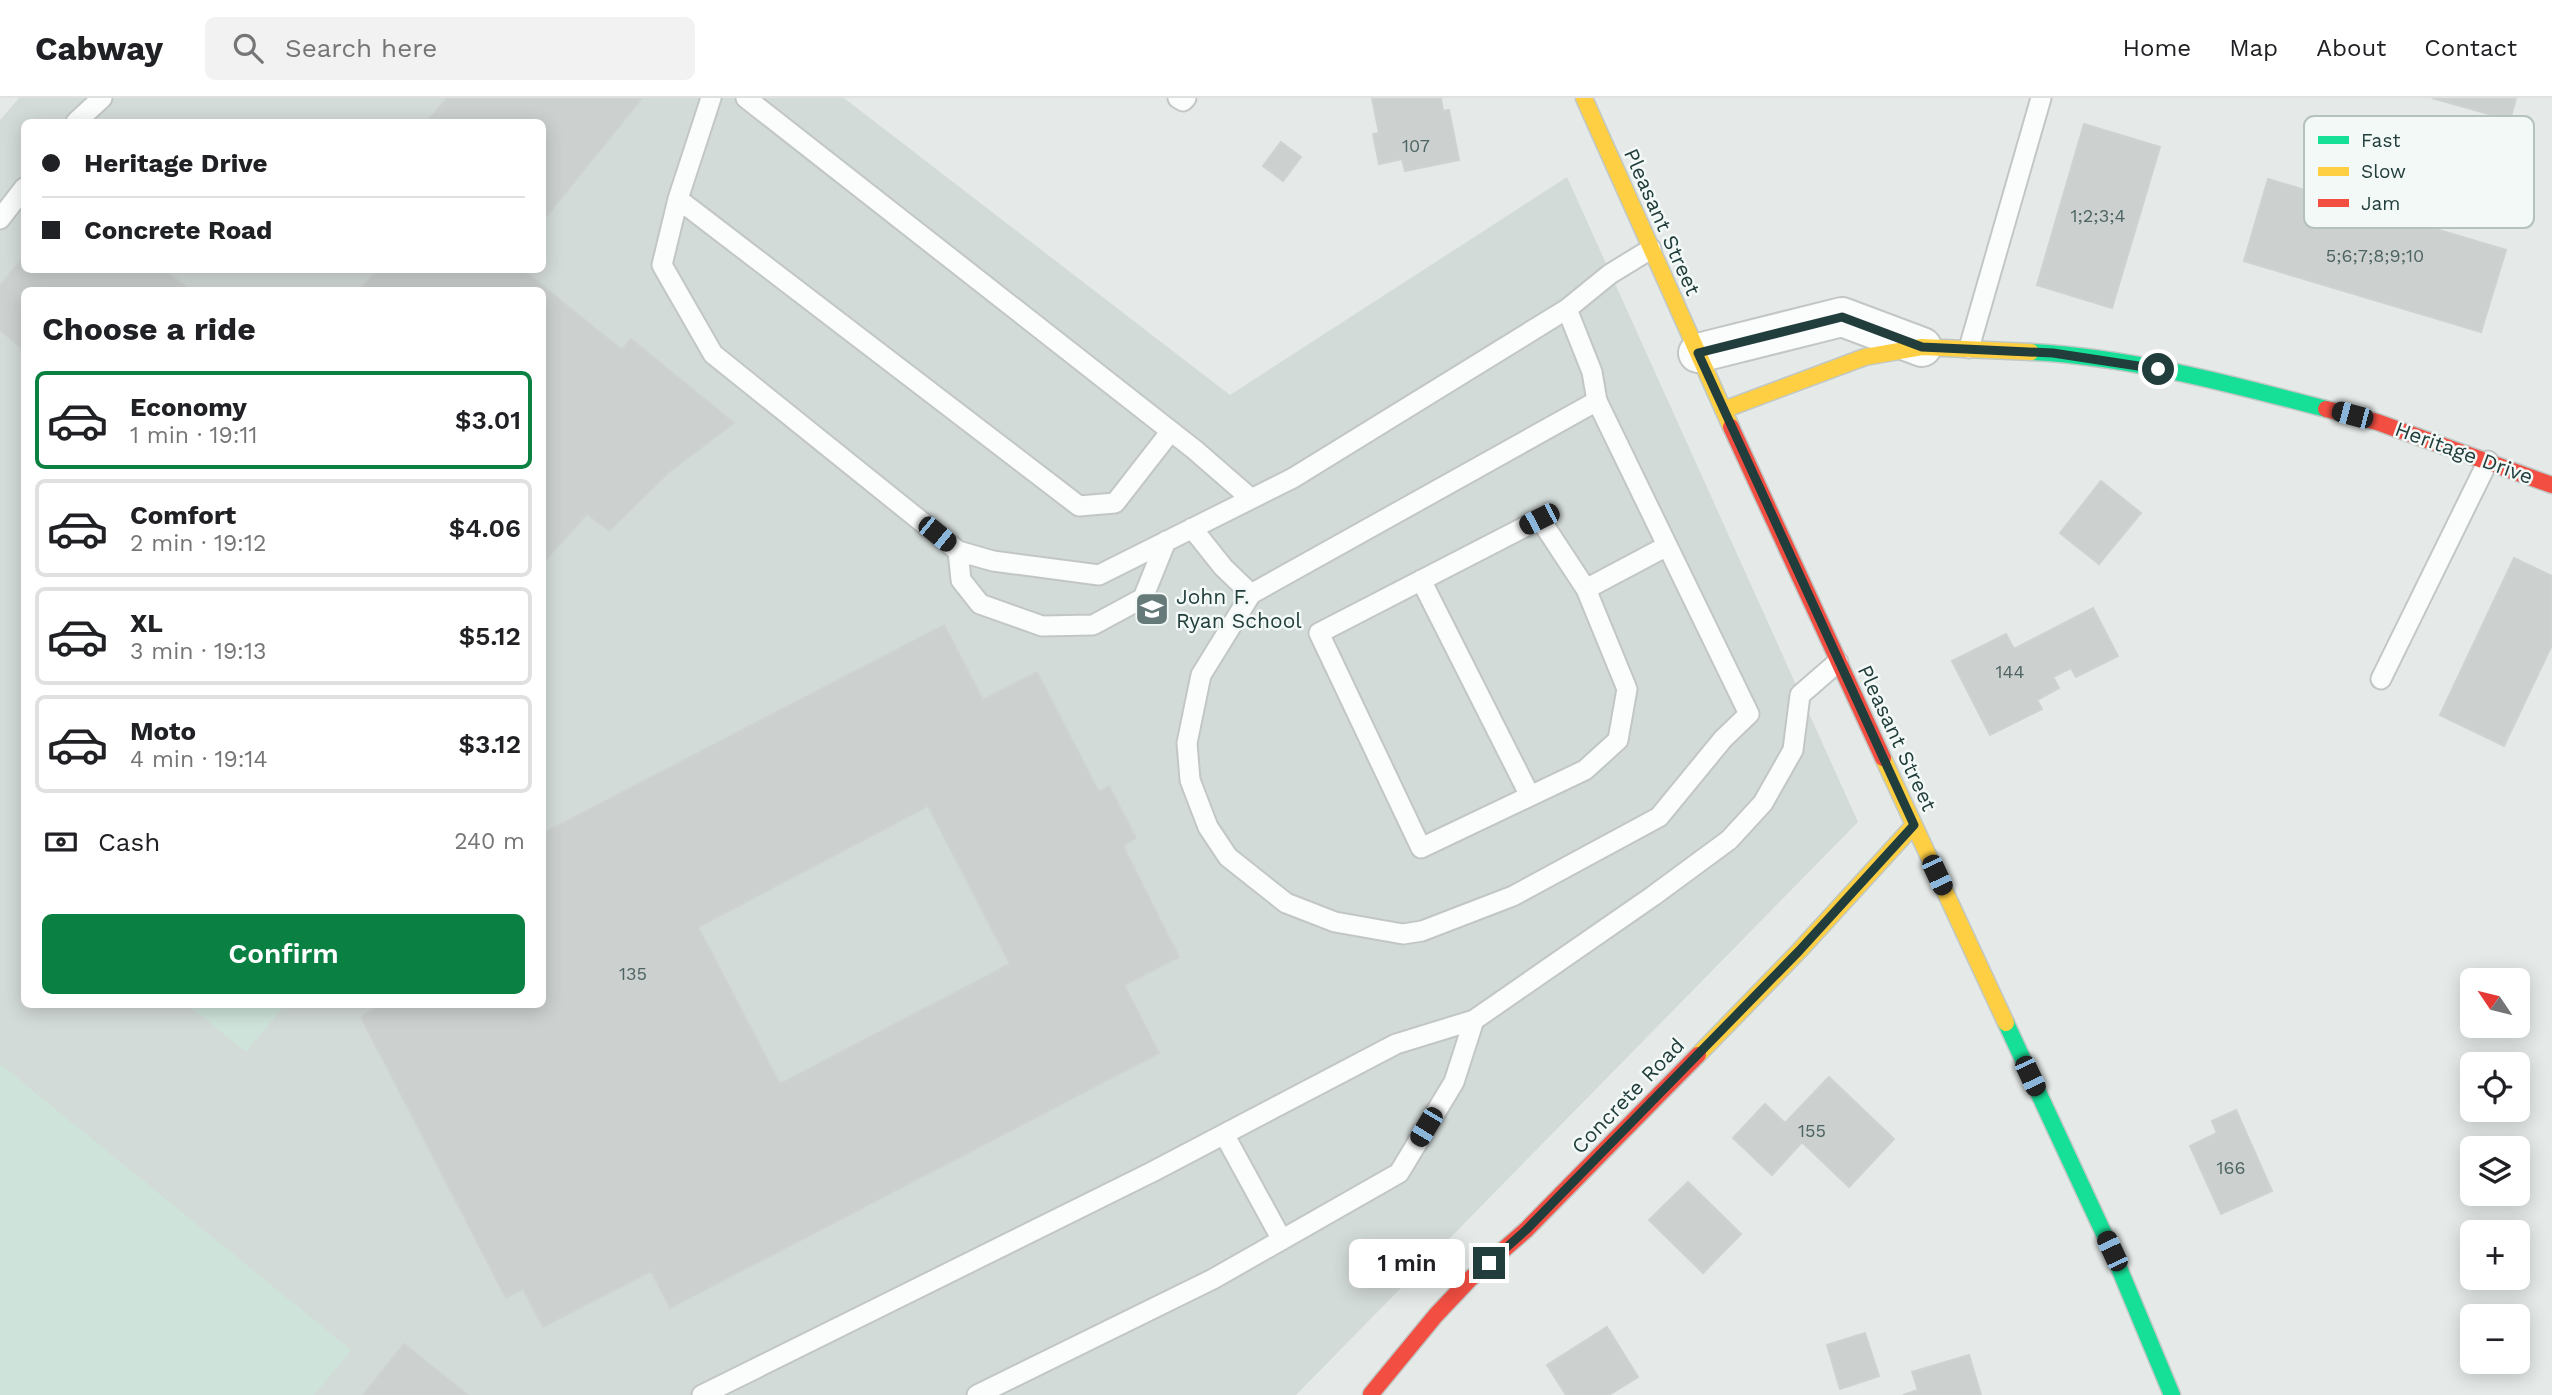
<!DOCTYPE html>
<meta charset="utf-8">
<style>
body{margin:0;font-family:"Work Sans",sans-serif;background:#f2f2f2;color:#202124;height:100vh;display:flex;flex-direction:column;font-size:26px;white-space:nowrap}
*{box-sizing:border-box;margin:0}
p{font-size:23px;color:#757577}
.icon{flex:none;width:38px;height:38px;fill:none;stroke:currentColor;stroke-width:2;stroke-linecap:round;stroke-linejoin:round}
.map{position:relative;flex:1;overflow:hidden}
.details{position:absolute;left:21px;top:189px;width:525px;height:721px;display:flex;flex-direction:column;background:#fff;border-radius:10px;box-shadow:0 4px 18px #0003}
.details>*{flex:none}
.hud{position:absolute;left:21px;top:21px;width:525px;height:154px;border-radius:10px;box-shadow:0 4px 18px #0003;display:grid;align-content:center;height:154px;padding:0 21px;background:#fff}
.needle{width:46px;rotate:305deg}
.controls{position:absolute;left:2460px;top:870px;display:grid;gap:14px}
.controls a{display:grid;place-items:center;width:70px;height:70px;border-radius:10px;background:#fff;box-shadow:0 4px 18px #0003;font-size:35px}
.end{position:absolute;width:32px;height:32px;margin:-16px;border:9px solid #223e3c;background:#fff;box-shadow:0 0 0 4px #fff}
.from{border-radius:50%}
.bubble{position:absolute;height:49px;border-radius:10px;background:#fff;box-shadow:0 4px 18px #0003;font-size:23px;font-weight:600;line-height:49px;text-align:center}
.car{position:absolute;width:21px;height:42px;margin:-21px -10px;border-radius:9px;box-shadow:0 0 5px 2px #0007;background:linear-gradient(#222 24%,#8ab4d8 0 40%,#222 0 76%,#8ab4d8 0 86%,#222 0)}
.hud b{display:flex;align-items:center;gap:24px;height:66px;font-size:26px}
.hud b+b{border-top:2px solid #e0e0e0}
.hud i{width:18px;height:18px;background:#202124}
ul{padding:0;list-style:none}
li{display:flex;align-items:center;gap:21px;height:98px;margin:0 14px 10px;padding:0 7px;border:4px solid #e0e0e0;border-radius:10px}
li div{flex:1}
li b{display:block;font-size:26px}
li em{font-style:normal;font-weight:600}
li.active{border-color:#0b8043}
li>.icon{width:63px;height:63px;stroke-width:1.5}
h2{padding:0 21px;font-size:32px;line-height:84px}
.pay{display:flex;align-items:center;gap:18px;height:77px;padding:0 21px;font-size:26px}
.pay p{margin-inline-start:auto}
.button{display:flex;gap:14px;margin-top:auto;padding:14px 21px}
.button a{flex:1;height:80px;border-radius:10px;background:#0b8043;color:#fff;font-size:28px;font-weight:600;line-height:80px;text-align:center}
header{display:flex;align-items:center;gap:42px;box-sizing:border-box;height:98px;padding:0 35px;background:#fff;border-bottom:2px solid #e0e0e0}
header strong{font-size:33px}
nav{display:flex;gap:38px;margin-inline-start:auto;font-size:24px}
.search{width:490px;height:63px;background:#f2f2f2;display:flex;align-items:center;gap:18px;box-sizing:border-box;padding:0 24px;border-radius:10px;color:#757577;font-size:26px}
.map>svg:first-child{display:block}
.built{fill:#d3dbd9;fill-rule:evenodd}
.park{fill:#cee3d9}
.building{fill:#ccd1d0;stroke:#ced3d2;stroke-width:2;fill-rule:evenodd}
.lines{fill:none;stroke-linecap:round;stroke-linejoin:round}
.lane-casing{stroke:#c2c7c6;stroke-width:23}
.street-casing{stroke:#c2c7c6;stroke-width:42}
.fast-casing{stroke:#c0c8c6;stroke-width:19}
.slow-casing{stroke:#c0c8c6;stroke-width:19}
.jam-casing{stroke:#c0c8c6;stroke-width:19}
.lane{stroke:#fbfcfc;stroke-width:19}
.street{stroke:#fbfcfc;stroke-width:38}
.fast{stroke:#16e098;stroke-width:16}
.slow{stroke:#ffcf43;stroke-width:16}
.jam{stroke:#f24e42;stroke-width:16}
.route{stroke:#223e3c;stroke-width:9}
.labels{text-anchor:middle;stroke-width:5;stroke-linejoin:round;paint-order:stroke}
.number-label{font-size:18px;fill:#4d6462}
.street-label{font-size:21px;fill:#223e3c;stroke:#f3f9f7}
.poi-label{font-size:21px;fill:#223e3c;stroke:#f3f9f7;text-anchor:start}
.key{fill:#f3f9f7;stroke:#b4c1bf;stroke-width:2}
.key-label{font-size:19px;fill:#223e3c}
</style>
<header>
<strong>Cabway</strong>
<div class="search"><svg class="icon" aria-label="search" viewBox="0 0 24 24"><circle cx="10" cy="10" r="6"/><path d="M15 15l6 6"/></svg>Search here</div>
<nav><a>Home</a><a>Map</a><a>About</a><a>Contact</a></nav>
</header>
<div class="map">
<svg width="2552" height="1297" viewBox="0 0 2552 1297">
<rect width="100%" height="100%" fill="#e5eae9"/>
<!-- built -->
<path class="built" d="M 19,0 L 844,0 L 1230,297 L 1567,79 L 1858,724 L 1296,1297 L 0,1297 L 0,22 ZM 24,24 L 542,24 L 542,172 L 24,172 ZM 24,192 L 542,192 L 542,906 L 24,906 Z"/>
<!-- park -->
<path class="park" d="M 188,907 L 285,907 L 246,954 Z
M 0,966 L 351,1252 L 314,1297 L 0,1297 Z"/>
<!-- building -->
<path class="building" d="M 447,0 L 642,0 L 542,124 L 542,24 L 427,24 Z
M 1372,0 L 1441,0 L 1443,13 L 1449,12 L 1459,62 L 1405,73 L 1402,61 L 1379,66 L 1373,36 L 1379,35 Z
M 2432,0 L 2516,0 L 2510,22 Z
M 2084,26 L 2160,49 L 2112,210 L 2037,187 Z
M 1281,44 L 1301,59 L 1283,83 L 1263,68 Z
M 2268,81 L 2506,152 L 2481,234 L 2244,163 Z
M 24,158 L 24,172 L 164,172 L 190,192 L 24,192 L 24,252 L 0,232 L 0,188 Z
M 377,172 L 523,172 L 622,252 L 631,241 L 734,325 L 668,375 L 609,433 L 587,416 L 542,466 L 542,192 L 360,192 Z
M 2101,383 L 2141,415 L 2099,466 L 2060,435 Z
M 2514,460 L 2552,478 L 2552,547 L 2504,648 L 2440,617 Z
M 2093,510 L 2118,558 L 2076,579 L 2071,570 L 2053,579 L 2059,590 L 2037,602 L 2042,611 L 1990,637 L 1952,563 L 2006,536 L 2014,551 Z
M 944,527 L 983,602 L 1037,574 L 1099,694 L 1109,688 L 1136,740 L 1123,748 L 1179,859 L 1124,887 L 1159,955 L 670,1210 L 651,1173 L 543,1229 L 523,1191 L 506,1200 L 361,919 L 381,906 L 542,906 L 542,736 ZM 928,708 L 1010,866 L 780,986 L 698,829 Z
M 1829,979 L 1894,1041 L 1849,1089 L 1802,1044 L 1772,1077 L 1733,1040 L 1765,1006 L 1785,1025 Z
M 2236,1012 L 2272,1093 L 2221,1116 L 2190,1048 L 2217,1035 L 2212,1023 Z
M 1688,1084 L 1741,1136 L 1703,1175 L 1649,1122 Z
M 1607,1229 L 1638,1279 L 1609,1297 L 1566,1297 L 1547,1267 Z
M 1865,1235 L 1879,1278 L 1840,1291 L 1827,1247 Z
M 404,1246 L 468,1297 L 363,1297 Z
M 1969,1257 L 1981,1297 L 1903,1297 L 1918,1292 L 1912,1274 Z"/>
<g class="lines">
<!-- lane casing -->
<g class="lane-casing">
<path id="lane" d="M 711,0 L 678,101 L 662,167 L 713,256 L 958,453 L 993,463 L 1099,477 L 1293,380 L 1567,211
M 746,0 L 1195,352 L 1249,399
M 1178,0 L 1183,3 L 1186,0
M 76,24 L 102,0
M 678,101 L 1079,408 L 1115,405 L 1171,333
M 0,121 L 24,90
M 1969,250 L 2041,0
M 1597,303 L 1251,496 L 1201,577 L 1187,645 L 1190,682 L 1208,729 L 1228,759 L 1286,805 L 1335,824 L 1403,836 L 1422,833 L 1513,798 L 1659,719 L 1723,641 L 1749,616 L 1597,303 L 1592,274 L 1567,211 L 1610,176 L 1651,151
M 1540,421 L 1586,491 L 1627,591 L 1618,642 L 1585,672 L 1421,750 L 1319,535 Z
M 1192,430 L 1223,469 L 1251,496
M 958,453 L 961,482 L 980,506 L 1042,528 L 1093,527 L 1143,500 L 1166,443
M 1421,482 L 1530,698
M 1586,491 L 1667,448
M 2381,581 L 2488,363
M 1224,1036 L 1282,1142
M 702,1297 L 1152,1074 L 1396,946 L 1474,922 L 1653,798 L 1729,742 L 1763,705 L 1793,652 L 1800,597 L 1838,564
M 977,1297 L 1213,1181 L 1399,1075 L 1454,984 L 1474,922"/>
</g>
<!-- street casing -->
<g class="street-casing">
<path id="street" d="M 1698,255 L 1842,219 L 1922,249"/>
</g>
<!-- fast casing -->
<g class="fast-casing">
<path id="fast" d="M 2031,254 C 2130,259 2231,286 2326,311
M 2006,925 L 2112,1153 L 2172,1297"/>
</g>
<!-- slow casing -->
<g class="slow-casing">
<path id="slow" d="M 1584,0 L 1731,329
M 1723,312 L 1865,259 L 1922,249 L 2031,254
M 1883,660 L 2006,925
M 1698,957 L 1799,853 L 1914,727"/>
</g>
<!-- jam casing -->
<g class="jam-casing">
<path id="jam" d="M 2326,311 L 2377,324 L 2552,387
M 1731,329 L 1883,660
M 1371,1296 L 1436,1217 L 1470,1181 L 1526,1132 L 1698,957"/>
</g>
<!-- lane -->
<use href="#lane" class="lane"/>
<!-- street -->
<use href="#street" class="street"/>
<!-- fast -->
<use href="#fast" class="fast"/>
<!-- slow -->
<use href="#slow" class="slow"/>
<!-- jam -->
<use href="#jam" class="jam"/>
</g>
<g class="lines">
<!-- route -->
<path class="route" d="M 1489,1165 L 1526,1132 L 1799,853 L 1914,727 L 1698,255 L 1842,219 L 1922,249 L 2053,255 L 2158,271"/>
</g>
<!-- icons -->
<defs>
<g id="school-square" transform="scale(1.75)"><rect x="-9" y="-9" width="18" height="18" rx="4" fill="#667a79" stroke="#f3f9f7"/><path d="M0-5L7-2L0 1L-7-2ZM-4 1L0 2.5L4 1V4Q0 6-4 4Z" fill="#fff"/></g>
</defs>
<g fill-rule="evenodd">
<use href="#school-square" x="1152" y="511"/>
</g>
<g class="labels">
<!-- number labels -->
<g class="number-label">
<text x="1416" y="54">107</text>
<text x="2098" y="124">1;2;3;4</text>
<text x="2375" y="164">5;6;7;8;9;10</text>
<text x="2010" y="580">144</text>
<text x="633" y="882">135</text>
<text x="1812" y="1039">155</text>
<text x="2231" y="1076">166</text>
</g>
<!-- street labels -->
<g class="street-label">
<text transform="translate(1662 124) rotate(66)" y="7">Pleasant Street</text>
<text transform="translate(2464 355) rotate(20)" y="7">Heritage Drive</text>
<text transform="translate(1897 640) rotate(65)" y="7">Pleasant Street</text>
<text transform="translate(1628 998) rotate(-46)" y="7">Concrete Road</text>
</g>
<!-- poi labels -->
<g class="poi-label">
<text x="1176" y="506">John F.<tspan x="1176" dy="24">Ryan School</tspan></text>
</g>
</g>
<!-- legend -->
<rect x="2304" y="18" width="230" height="112" rx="10" class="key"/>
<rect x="2318" y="38" width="31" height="8" fill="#16e098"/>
<rect x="2318" y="69" width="31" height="9" fill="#ffcf43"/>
<rect x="2318" y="101" width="31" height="8" fill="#f24e42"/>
<g class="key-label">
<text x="2361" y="49">Fast</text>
<text x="2361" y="80">Slow</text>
<text x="2361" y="112">Jam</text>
</g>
</svg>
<div class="controls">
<a><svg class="needle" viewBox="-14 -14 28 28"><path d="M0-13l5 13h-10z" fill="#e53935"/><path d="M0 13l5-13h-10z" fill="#757577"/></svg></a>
<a><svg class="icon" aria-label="locate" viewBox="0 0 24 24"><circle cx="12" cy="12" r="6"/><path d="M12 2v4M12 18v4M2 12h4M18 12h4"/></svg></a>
<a><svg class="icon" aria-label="layers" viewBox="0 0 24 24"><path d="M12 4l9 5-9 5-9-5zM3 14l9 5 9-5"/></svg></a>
<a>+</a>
<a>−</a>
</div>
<i class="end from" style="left:2158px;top:271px"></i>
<i class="end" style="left:1489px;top:1165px"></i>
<div class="bubble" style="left:1349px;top:1141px;width:116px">1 min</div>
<i class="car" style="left:2352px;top:317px;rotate:285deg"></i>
<i class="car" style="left:1539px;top:421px;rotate:243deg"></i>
<i class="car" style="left:937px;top:436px;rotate:129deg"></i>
<i class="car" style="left:1937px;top:777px;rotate:155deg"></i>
<i class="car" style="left:2030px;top:978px;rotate:155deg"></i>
<i class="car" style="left:1426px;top:1029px;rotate:211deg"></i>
<i class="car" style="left:2112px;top:1153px;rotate:335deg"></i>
<div class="hud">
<b><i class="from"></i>Heritage Drive</b>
<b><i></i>Concrete Road</b>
</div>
<section class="details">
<h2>Choose a ride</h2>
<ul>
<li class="active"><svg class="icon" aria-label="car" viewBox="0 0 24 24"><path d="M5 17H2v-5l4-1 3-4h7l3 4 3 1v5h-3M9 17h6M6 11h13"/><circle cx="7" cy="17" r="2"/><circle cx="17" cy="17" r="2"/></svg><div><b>Economy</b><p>1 min · 19:11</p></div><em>$3.01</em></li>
<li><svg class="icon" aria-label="car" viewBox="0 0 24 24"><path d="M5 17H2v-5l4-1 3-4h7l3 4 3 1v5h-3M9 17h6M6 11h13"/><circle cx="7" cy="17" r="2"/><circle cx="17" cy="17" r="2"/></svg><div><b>Comfort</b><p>2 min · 19:12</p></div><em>$4.06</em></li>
<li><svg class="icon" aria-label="car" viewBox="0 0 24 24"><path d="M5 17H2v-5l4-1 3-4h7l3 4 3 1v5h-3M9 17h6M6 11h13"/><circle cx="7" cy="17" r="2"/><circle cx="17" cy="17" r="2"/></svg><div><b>XL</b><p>3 min · 19:13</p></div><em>$5.12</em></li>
<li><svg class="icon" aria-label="car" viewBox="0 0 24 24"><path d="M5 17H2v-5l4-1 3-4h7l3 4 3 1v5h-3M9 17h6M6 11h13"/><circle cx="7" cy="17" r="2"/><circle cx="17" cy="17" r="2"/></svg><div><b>Moto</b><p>4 min · 19:14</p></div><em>$3.12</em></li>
</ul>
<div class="pay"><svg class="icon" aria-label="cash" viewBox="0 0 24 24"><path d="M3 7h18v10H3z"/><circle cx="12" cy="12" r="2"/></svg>Cash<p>240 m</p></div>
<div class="button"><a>Confirm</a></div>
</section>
</div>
